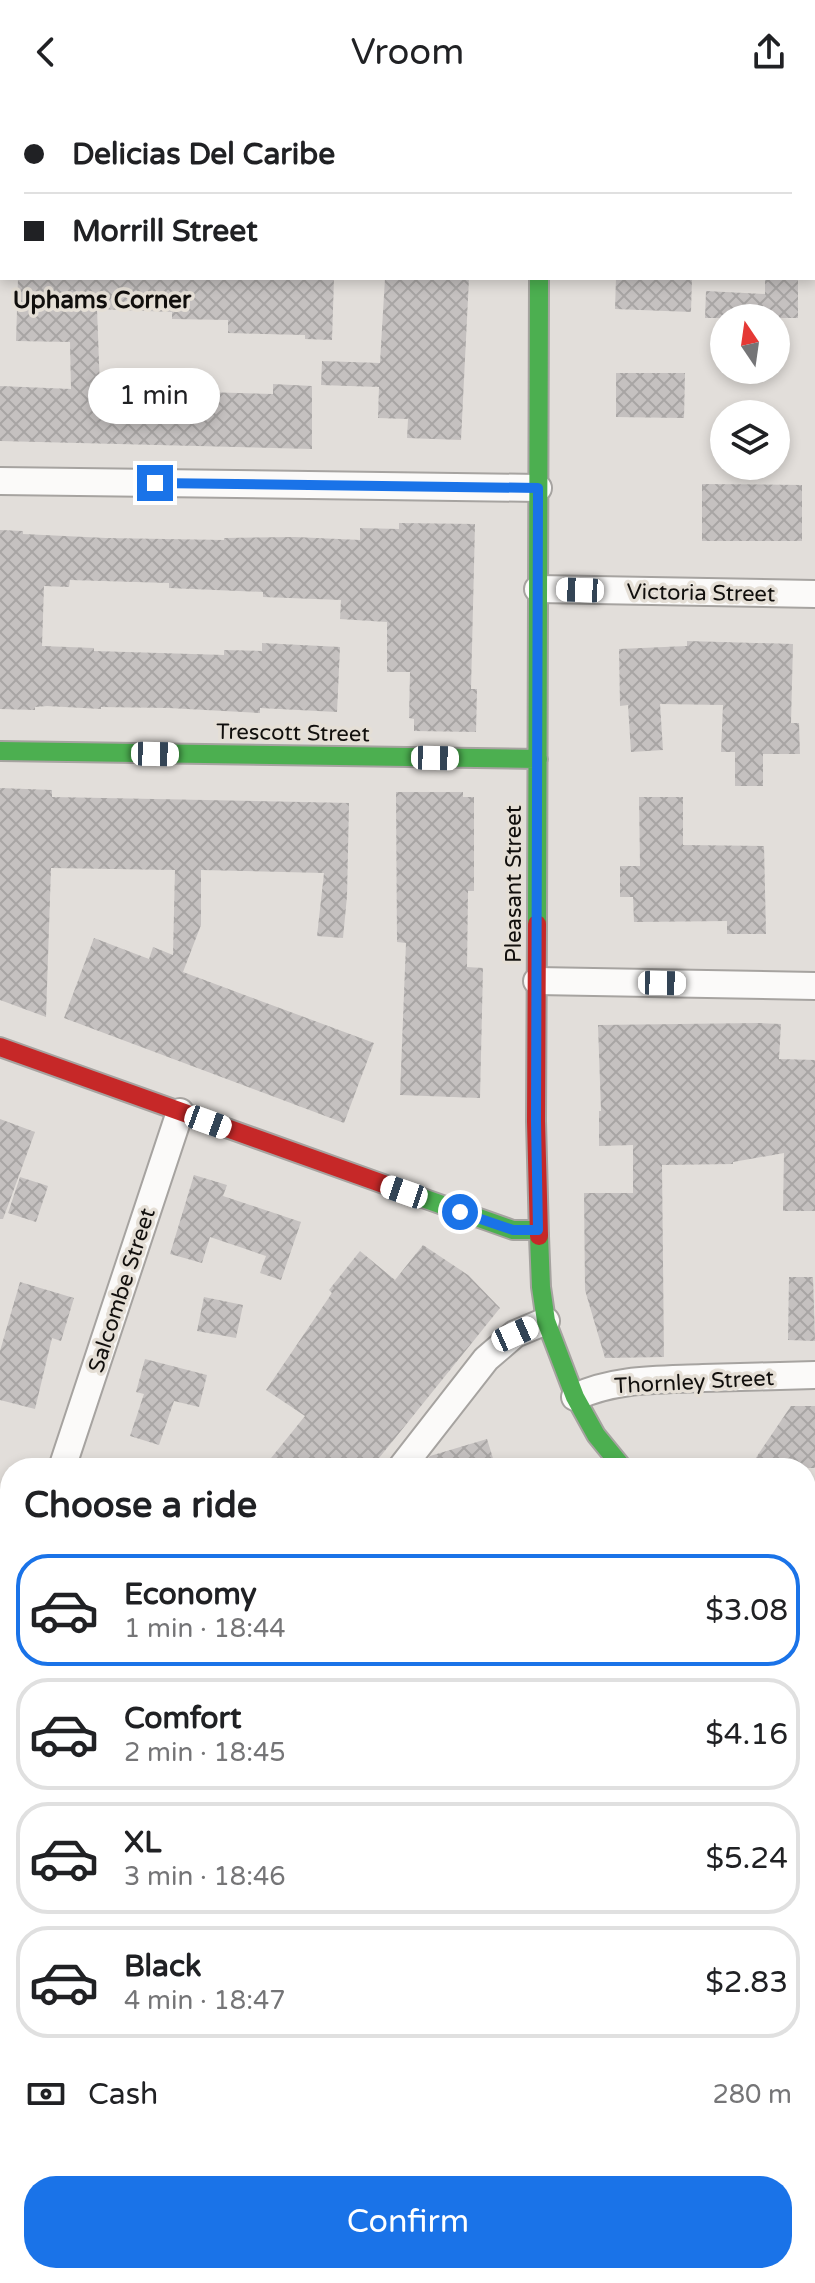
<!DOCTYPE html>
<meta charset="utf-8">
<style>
body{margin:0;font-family:"Varela Round",sans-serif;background:#f2f2f2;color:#202124;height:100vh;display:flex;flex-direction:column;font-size:30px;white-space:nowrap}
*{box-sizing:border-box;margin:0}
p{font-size:26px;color:#757577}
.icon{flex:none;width:44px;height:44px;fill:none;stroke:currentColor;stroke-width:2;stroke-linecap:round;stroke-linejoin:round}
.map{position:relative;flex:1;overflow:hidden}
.drawer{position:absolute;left:0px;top:1354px;width:816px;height:826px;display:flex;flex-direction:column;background:#fff;border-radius:32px 32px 0 0;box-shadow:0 4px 12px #0003}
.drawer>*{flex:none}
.banner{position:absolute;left:0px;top:0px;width:816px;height:176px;box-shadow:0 4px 12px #0003;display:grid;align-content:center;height:176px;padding:0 24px;background:#fff}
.needle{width:52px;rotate:347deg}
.tools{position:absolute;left:710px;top:200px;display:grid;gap:16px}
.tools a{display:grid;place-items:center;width:80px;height:80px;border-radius:50%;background:#fff;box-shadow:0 4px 12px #0003;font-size:40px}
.end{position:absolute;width:36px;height:36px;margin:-18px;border:10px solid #1a73e8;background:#fff;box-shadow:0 0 0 4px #fff}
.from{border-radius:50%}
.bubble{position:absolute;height:56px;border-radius:28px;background:#fff;box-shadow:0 4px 12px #0003;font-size:26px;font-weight:600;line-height:56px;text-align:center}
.car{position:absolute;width:24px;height:48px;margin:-24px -12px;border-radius:10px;box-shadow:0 0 6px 2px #0007;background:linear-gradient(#fff 24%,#345 0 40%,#fff 0 76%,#345 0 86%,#fff 0)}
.banner b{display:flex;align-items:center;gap:28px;height:76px;font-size:30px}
.banner b+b{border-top:2px solid #e0e0e0}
.banner i{width:20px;height:20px;background:#202124}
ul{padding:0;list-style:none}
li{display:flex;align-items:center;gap:24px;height:112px;margin:0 16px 12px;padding:0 8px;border:4px solid #e0e0e0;border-radius:32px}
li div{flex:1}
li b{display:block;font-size:30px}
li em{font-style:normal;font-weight:600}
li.selected{border-color:#1a73e8}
li>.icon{width:72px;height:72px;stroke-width:1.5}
h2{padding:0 24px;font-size:36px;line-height:96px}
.pay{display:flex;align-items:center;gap:20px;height:88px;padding:0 24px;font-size:30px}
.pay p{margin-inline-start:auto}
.button{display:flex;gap:16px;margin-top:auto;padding:16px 24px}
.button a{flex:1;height:92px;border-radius:32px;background:#1a73e8;color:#fff;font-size:32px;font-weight:600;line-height:92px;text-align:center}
header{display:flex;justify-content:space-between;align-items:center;height:104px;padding:0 24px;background:#fff;font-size:36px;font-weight:600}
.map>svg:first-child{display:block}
.education{fill:#e5d5d8}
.building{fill:url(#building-cross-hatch)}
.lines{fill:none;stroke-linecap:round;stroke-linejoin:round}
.street-casing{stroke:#a6a3a0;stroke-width:30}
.fast-casing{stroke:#a6a3a0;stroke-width:22}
.slow-casing{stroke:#a6a3a0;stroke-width:22}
.jam-casing{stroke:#a6a3a0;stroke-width:22}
.street{stroke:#fbfaf9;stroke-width:26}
.fast{stroke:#4caf50;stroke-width:18}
.slow{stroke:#ffc107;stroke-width:18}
.jam{stroke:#c62828;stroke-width:18}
.route{stroke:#1a73e8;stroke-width:10}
.labels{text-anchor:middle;stroke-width:7;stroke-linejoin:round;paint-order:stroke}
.street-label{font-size:22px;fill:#110f0d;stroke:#e5dfd6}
.neighbourhood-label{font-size:24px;font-weight:bold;fill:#110f0d;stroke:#e5dfd6}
</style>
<header><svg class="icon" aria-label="back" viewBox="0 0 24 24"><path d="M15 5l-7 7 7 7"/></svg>Vroom<svg class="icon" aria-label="share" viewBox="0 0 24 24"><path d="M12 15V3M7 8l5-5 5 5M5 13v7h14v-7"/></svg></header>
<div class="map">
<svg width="815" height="2179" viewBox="0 0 815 2179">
<defs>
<pattern id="building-cross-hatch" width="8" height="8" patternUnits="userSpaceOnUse" patternTransform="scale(2)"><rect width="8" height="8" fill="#c5c1c0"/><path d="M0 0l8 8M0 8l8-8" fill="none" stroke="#a8a5a4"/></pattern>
</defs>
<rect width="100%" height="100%" fill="#e2deda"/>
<!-- education -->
<path class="education" d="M 806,1529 L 815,1535 L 815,1755 L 806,1761 Z"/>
<!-- building -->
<path class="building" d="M 18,174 L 334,174 L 332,236 L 305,235 L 305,231 L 228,229 L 228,216 L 172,215 L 172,208 L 97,205 L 100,285 L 273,290 L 273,280 L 312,282 L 312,345 L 0,337 L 0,282 L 71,285 L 70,238 L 16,237 Z
M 385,174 L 469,174 L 461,336 L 407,334 L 408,315 L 378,314 L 379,283 L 321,281 L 322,257 L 380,259 Z
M 616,174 L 692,174 L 691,208 L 615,205 Z
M 765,174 L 798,174 L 798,214 L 705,214 L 706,187 L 765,190 Z
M 616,269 L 685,269 L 684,314 L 616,313 Z
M 702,380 L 802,381 L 802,437 L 702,437 Z
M 399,419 L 475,420 L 471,585 L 477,585 L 476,628 L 414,627 L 414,615 L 409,614 L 410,568 L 387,568 L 387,518 L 340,515 L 341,496 L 263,493 L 263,488 L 169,484 L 169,479 L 70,476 L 69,483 L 44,482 L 42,542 L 94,544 L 94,547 L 224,551 L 224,546 L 262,547 L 262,539 L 340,543 L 337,608 L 260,604 L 260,609 L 169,604 L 101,603 L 101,605 L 47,602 L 35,603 L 35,606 L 0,605 L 0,426 L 23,427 L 23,430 L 106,434 L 224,436 L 224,434 L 295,433 L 360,436 L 360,424 L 399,425 Z
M 687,537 L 793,540 L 791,619 L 799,619 L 800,650 L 763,650 L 763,682 L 735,682 L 735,648 L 721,648 L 723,601 L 660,600 L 663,646 L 631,648 L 628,601 L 620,602 L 619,545 L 687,542 Z
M 0,684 L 52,686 L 52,693 L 349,699 L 347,792 L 343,834 L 317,832 L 324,769 L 201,766 L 201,821 L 183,868 L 374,939 L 344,1019 L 64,914 L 94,834 L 149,855 L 153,843 L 173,851 L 175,766 L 51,764 L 46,913 L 0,896 Z
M 396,688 L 463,688 L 463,693 L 474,693 L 474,787 L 468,787 L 467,863 L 483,864 L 480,994 L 400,991 L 406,839 L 397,838 Z
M 639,693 L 683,693 L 683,741 L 764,742 L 766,830 L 727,830 L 727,817 L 634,818 L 633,793 L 620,793 L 620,762 L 640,762 Z
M 759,919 L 781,920 L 779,955 L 815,956 L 815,1107 L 783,1107 L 784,1049 L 733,1058 L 733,1060 L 662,1061 L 664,1253 L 605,1254 L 585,1186 L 584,1089 L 633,1089 L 633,1041 L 599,1042 L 599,1007 L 601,1007 L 598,921 Z
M 0,1015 L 35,1028 L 3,1115 L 0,1115 Z
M 194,1071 L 227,1081 L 223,1092 L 301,1118 L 281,1176 L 260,1169 L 266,1152 L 210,1133 L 202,1159 L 170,1150 Z
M 20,1073 L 48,1082 L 36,1118 L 8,1109 Z
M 423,1141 L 468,1171 L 500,1204 L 371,1364 L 263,1364 L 305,1312 L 266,1286 L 332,1189 L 329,1186 L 360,1147 L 395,1176 Z
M 789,1173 L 813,1173 L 815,1237 L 788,1236 Z
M 20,1178 L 74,1194 L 61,1237 L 52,1234 L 35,1305 L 0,1296 L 0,1247 Z
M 204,1193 L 243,1201 L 236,1234 L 197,1227 Z
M 145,1255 L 207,1271 L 199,1303 L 174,1297 L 159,1341 L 130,1332 L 144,1290 L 136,1288 Z
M 791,1302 L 815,1302 L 815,1364 L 749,1364 Z
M 487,1335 L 496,1364 L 421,1364 L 430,1352 Z"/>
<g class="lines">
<!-- street casing -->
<g class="street-casing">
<path id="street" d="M 0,107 L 2,107
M 814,109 L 815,109
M 0,377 L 538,384
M 538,485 L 815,490
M 537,877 L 815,882
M 575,1293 C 616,1274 659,1276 703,1274 C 740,1273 778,1272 815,1271
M 62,1364 L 180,1008
M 401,1364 L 486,1255 L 515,1230 L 546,1217
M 0,1549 L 10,1519
M 0,1628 L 10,1632
M 806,1969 L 815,1969
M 0,2040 L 10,2042
M 475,2170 L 509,2179
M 691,2170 L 695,2179"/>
</g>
<!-- fast casing -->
<g class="fast-casing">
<path id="fast" d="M 0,647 L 538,655
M 537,820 L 539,174
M 403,1087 L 513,1126 L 538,1126
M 539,1132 L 541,1183 L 546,1217 L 575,1293 L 596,1331 L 623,1364"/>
</g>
<!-- slow casing -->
<g class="slow-casing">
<path id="slow" d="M 806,1482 L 815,1487"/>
</g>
<!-- jam casing -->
<g class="jam-casing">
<path id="jam" d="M 540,0 L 540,2
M 537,820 L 536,1017 L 539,1132
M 0,943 L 403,1087"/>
</g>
<!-- street -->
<use href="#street" class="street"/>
<!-- fast -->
<use href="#fast" class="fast"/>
<!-- slow -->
<use href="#slow" class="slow"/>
<!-- jam -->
<use href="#jam" class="jam"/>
</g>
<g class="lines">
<!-- route -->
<path class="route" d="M 155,379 L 538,384 L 536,1017 L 538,1126 L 513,1126 L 460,1108"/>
</g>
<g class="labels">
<!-- street labels -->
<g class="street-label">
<text transform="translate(701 488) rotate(1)" y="8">Victoria Street</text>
<text transform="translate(293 628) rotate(1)" y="8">Trescott Street</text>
<text transform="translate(513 780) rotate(-90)" y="8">Pleasant Street</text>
<text transform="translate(121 1186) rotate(-72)" y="8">Salcombe Street</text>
<text transform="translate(694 1277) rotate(-3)" y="8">Thornley Street</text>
</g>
<!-- neighbourhood labels -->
<g class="neighbourhood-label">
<text x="102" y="204">Uphams Corner</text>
</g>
</g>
</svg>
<div class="tools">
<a><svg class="needle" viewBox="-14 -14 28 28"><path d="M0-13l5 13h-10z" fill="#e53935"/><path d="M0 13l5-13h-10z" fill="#757577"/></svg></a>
<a><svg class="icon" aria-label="layers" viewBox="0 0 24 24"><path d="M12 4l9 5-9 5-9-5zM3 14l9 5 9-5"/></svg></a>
</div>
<i class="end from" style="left:460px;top:1108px"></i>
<i class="end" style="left:155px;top:379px"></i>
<div class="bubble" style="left:88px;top:264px;width:132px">1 min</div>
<i class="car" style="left:580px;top:486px;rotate:272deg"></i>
<i class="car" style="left:155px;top:650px;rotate:91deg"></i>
<i class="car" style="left:435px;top:654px;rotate:91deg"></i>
<i class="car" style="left:662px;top:879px;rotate:91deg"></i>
<i class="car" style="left:208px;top:1018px;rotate:110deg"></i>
<i class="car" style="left:404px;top:1088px;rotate:289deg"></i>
<i class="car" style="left:515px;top:1230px;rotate:66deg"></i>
<div class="banner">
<b><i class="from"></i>Delicias Del Caribe</b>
<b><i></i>Morrill Street</b>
</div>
<section class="drawer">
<h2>Choose a ride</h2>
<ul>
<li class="selected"><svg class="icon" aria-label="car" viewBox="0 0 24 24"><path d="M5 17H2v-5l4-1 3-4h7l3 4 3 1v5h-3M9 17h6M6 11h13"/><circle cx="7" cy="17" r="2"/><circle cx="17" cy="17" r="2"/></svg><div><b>Economy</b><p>1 min · 18:44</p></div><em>$3.08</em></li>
<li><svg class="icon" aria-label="car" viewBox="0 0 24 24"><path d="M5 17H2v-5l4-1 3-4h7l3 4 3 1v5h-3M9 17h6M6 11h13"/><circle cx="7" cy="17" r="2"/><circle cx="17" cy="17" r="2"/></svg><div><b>Comfort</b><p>2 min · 18:45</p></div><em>$4.16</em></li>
<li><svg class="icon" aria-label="car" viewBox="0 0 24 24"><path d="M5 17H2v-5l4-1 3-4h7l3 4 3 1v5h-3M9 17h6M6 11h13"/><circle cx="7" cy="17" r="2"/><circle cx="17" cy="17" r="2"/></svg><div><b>XL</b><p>3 min · 18:46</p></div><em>$5.24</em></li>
<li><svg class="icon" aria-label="car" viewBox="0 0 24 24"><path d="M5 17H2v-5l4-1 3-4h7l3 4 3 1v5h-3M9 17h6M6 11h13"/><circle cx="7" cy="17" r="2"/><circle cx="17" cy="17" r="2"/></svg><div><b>Black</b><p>4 min · 18:47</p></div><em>$2.83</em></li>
</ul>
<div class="pay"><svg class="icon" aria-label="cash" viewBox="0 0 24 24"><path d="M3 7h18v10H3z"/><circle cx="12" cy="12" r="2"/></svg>Cash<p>280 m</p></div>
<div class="button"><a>Confirm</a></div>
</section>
</div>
